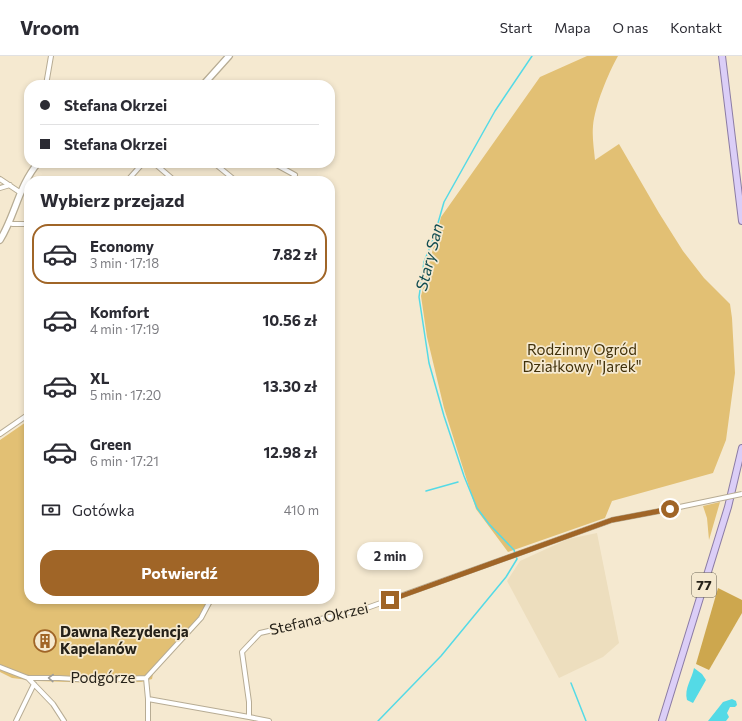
<!DOCTYPE html>
<html lang="pl">
<meta charset="utf-8">
<style>
body{margin:0;font-family:Commissioner,sans-serif;background:#f2f2f3;color:#2b2b33;height:100vh;display:flex;flex-direction:column;font-size:15px;white-space:nowrap}
*{box-sizing:border-box;margin:0}
p{font-size:13px;color:#7c7c81}
.icon{flex:none;width:22px;height:22px;fill:none;stroke:currentColor;stroke-width:2;stroke-linecap:round;stroke-linejoin:round}
.map{position:relative;flex:1;overflow:hidden}
.panel{position:absolute;left:24px;top:120px;width:311px;height:428px;display:flex;flex-direction:column;background:#fff;border-radius:16px;box-shadow:0 2px 6px #0003}
.panel>*{flex:none}
.banner{position:absolute;left:24px;top:24px;width:311px;height:88px;border-radius:16px;box-shadow:0 2px 6px #0003;display:grid;align-content:center;height:88px;padding:0 16px;background:#fff}
.end{position:absolute;width:18px;height:18px;margin:-9px;border:5px solid #a06527;background:#fff;box-shadow:0 0 0 2px #fff}
.from{border-radius:50%}
.bubble{position:absolute;height:28px;border-radius:14px;background:#fff;box-shadow:0 2px 6px #0003;font-size:13px;font-weight:700;line-height:28px;text-align:center}
.banner b{display:flex;align-items:center;gap:14px;height:38px;font-size:15px}
.banner b+b{border-top:1px solid #e1e1e2}
.banner i{width:10px;height:10px;background:#2b2b33}
ul{padding:0;list-style:none}
li{display:flex;align-items:center;gap:12px;height:60px;margin:0 8px 6px;padding:0 8px;border:2px solid transparent;border-radius:16px}
li div{flex:1}
li b{display:block;font-size:15px}
li em{font-style:normal;font-weight:700}
li.active{border-color:#a06527}
li>.icon{width:36px;height:36px;stroke-width:1.5}
h2{padding:0 16px;font-size:18px;line-height:48px}
.pay{display:flex;align-items:center;gap:10px;height:44px;padding:0 16px;font-size:15px}
.pay p{margin-inline-start:auto}
.action{display:flex;gap:8px;margin-top:auto;padding:8px 16px}
.action a{flex:1;height:46px;border-radius:16px;background:#a06527;color:#fff;font-size:16px;font-weight:700;line-height:46px;text-align:center}
header{display:flex;align-items:center;gap:24px;box-sizing:border-box;height:56px;padding:0 20px;background:#fff;border-bottom:1px solid #e1e1e2}
header strong{font-size:19px}
nav{display:flex;gap:22px;margin-inline-start:auto;font-size:14px}
.map>svg:first-child{display:block}
.built{fill:#eddebe}
.green{fill:#e2c074}
.forest{fill:#cda74e}
.water{fill:#54dae6}
.lines{fill:none;stroke-linecap:round;stroke-linejoin:round}
.stream{stroke:#54dae6;stroke-width:1.5}
.street-casing{stroke:#b7ac94;stroke-width:6}
.secondary-casing{stroke:#b7ac94;stroke-width:8}
.primary-casing{stroke:#8c7ca5;stroke-width:8}
.street{stroke:#fff;stroke-width:4}
.secondary{stroke:#fff;stroke-width:5.5}
.primary{stroke:#dbcef7;stroke-width:6}
.street-bridge-casing{stroke:#b7ac94;stroke-width:6;stroke-linecap:butt}
.street-bridge{stroke:#fff;stroke-width:4}
.oneway{stroke:#9d9c98}
.route{stroke:#a06527;stroke-width:5}
.labels{text-anchor:middle;stroke-width:3.5;stroke-linejoin:round;paint-order:stroke}
.shield{fill:#f5e9d0;stroke:#645e50;stroke-width:1}
.shield-label{font-size:14px;font-weight:bold;fill:#262219}
.park-label{font-size:15px;fill:#403009;stroke:#f5e9d0}
.street-label{font-size:15px;fill:#262219;stroke:#f5e9d0}
.poi-label{font-size:15px;font-weight:bold;fill:#262219;stroke:#f5e9d0;text-anchor:start}
.water-label{font-size:16px;font-style:italic;fill:#114c51;stroke:#f5e9d0}
</style>
<header>
<strong>Vroom</strong>
<nav><a>Start</a><a>Mapa</a><a>O nas</a><a>Kontakt</a></nav>
</header>
<div class="map">
<svg width="742" height="665" viewBox="0 0 742 665">
<rect width="100%" height="100%" fill="#f5e9d0"/>
<!-- built -->
<path class="built" d="M 597,477 L 619,587 L 603,601 L 559,622 L 507,525 L 520,505 L 568,483 Z"/>
<!-- green -->
<path class="green" d="M 587,0 L 618,0 C 608,18 595,49 593,70 C 592,81 594,93 595,104 L 619,88 L 659,157 L 683,195 L 704,222 L 730,248 L 732,262 L 735,317 L 726,384 L 713,417 L 612,445 L 605,462 L 508,496 L 476,453 L 444,352 L 427,281 L 421,240 L 441,161 L 540,21 Z
M 29,364 L 29,543 L 214,544 L 205,560 L 153,618 L 152,623 L 141,626 L 101,627 L 37,625 L 12,622 L 0,616 L 0,384 Z
M 720,446 L 709,484 L 707,462 L 703,450 Z"/>
<!-- forest -->
<path class="forest" d="M 718,532 L 742,544 L 742,557 L 709,614 L 696,608 Z"/>
<!-- water -->
<path class="water" d="M 694,612 L 702,618 L 706,624 L 693,647 L 687,644 C 684,632 692,623 694,612 Z
M 732,643 L 736,645 L 737,649 L 735,651 L 730,651 L 727,657 L 729,661 L 726,665 L 708,665 L 723,646 Z"/>
<g class="lines">
<!-- stream -->
<path class="stream" d="M 426,435 L 458,426
M 571,627 L 586,665
M 378,665 L 441,600 L 506,521 L 517,503 L 514,494 L 489,468 L 477,452 L 464,420 L 444,360 L 429,307 L 419,241 L 424,206 L 434,181 L 444,146 L 495,55 L 532,0"/>
<!-- street casing -->
<g class="street-casing">
<path id="street" d="M 46,29 L 51,0
M 154,107 L 175,125
M 214,107 L 236,125
M 273,107 L 295,119 L 290,125
M 0,123 L 21,137
M 127,125 L 143,107
M 0,132 L 10,129
M 8,167 L 13,168 L 29,168
M 0,378 L 29,358
M 0,611 L 28,622 L 59,622 L 93,624 L 146,622 L 201,562 L 211,543
M 28,622 L 53,648 L 64,665
M 146,622 L 148,643 L 148,665
M 148,643 L 249,661 L 249,646 L 242,596 L 260,577 L 364,553 L 612,464 L 670,453
M 249,661 L 269,665
M 16,665 L 34,628"/>
</g>
<!-- secondary casing -->
<g class="secondary-casing">
<path id="secondary" d="M 203,29 L 229,0
M 0,184 C 15,160 19,129 38,107"/>
</g>
<!-- primary casing -->
<g class="primary-casing">
<path id="primary" d="M 722,0 L 742,165
M 662,665 L 728,451 L 742,392"/>
</g>
<!-- street -->
<use href="#street" class="street"/>
<!-- secondary -->
<use href="#secondary" class="secondary"/>
<!-- primary -->
<use href="#primary" class="primary"/>
<!-- street-bridge casing -->
<g class="street-bridge-casing">
<path id="street-bridge" d="M 670,453 L 742,438"/>
</g>
<!-- street-bridge -->
<use href="#street-bridge" class="street-bridge"/>
</g>
<!-- one-way arrows -->
<defs><path id="oneway-chevron" d="M-2-3.5L2.5 0L-2 3.5" fill="none" stroke-width="1.6" stroke-linecap="round" stroke-linejoin="round"/></defs>
<use class="oneway" href="#oneway-chevron" transform="translate(51 622) rotate(-178)"/>
<g class="lines">
<!-- route -->
<path class="route" d="M 390,544 L 612,464 L 670,453"/>
</g>
<!-- icons -->
<defs>
<g id="building-ring" transform="scale(1.15)"><circle r="9.5" fill="#f5e9d0" stroke="#a06527" stroke-width="1.5"/><path d="M-4-6H4V6H1V3H-1V6H-4ZM-2.5-4.3h1.7v1.8h-1.7ZM.8-4.3h1.7v1.8H.8ZM-2.5-1h1.7V.8h-1.7ZM.8-1h1.7V.8H.8Z" fill="#a06527"/></g>
</defs>
<g fill-rule="evenodd">
<use href="#building-ring" x="45" y="585"/>
</g>
<g class="labels">
<!-- shield labels -->
<rect class="shield" x="692" y="517" width="24" height="24" rx="3"/>
<g class="shield-label">
<text x="704" y="534">77</text>
</g>
<!-- park labels -->
<g class="park-label">
<text x="582" y="299">Rodzinny Ogród<tspan x="582" dy="17">Działkowy "Jarek"</tspan></text>
</g>
<!-- street labels -->
<g class="street-label">
<text transform="translate(319 563) rotate(-13)" y="5">Stefana Okrzei</text>
<text x="103" y="627">Podgórze</text>
</g>
<!-- poi labels -->
<g class="poi-label">
<text x="60" y="581">Dawna Rezydencja<tspan x="60" dy="17">Kapelanów</tspan></text>
</g>
<!-- water labels -->
<g class="water-label">
<text transform="translate(429 201) rotate(-76)" y="6">Stary San</text>
</g>
</g>
</svg>
<i class="end from" style="left:670px;top:453px"></i>
<i class="end" style="left:390px;top:544px"></i>
<div class="bubble" style="left:357px;top:486px;width:66px">2 min</div>
<div class="banner">
<b><i class="from"></i>Stefana Okrzei</b>
<b><i></i>Stefana Okrzei</b>
</div>
<section class="panel">
<h2>Wybierz przejazd</h2>
<ul>
<li class="active"><svg class="icon" aria-label="car" viewBox="0 0 24 24"><path d="M5 17H2v-5l4-1 3-4h7l3 4 3 1v5h-3M9 17h6M6 11h13"/><circle cx="7" cy="17" r="2"/><circle cx="17" cy="17" r="2"/></svg><div><b>Economy</b><p>3 min · 17:18</p></div><em>7.82 zł</em></li>
<li><svg class="icon" aria-label="car" viewBox="0 0 24 24"><path d="M5 17H2v-5l4-1 3-4h7l3 4 3 1v5h-3M9 17h6M6 11h13"/><circle cx="7" cy="17" r="2"/><circle cx="17" cy="17" r="2"/></svg><div><b>Komfort</b><p>4 min · 17:19</p></div><em>10.56 zł</em></li>
<li><svg class="icon" aria-label="car" viewBox="0 0 24 24"><path d="M5 17H2v-5l4-1 3-4h7l3 4 3 1v5h-3M9 17h6M6 11h13"/><circle cx="7" cy="17" r="2"/><circle cx="17" cy="17" r="2"/></svg><div><b>XL</b><p>5 min · 17:20</p></div><em>13.30 zł</em></li>
<li><svg class="icon" aria-label="car" viewBox="0 0 24 24"><path d="M5 17H2v-5l4-1 3-4h7l3 4 3 1v5h-3M9 17h6M6 11h13"/><circle cx="7" cy="17" r="2"/><circle cx="17" cy="17" r="2"/></svg><div><b>Green</b><p>6 min · 17:21</p></div><em>12.98 zł</em></li>
</ul>
<div class="pay"><svg class="icon" aria-label="cash" viewBox="0 0 24 24"><path d="M3 7h18v10H3z"/><circle cx="12" cy="12" r="2"/></svg>Gotówka<p>410 m</p></div>
<div class="action"><a>Potwierdź</a></div>
</section>
</div>
